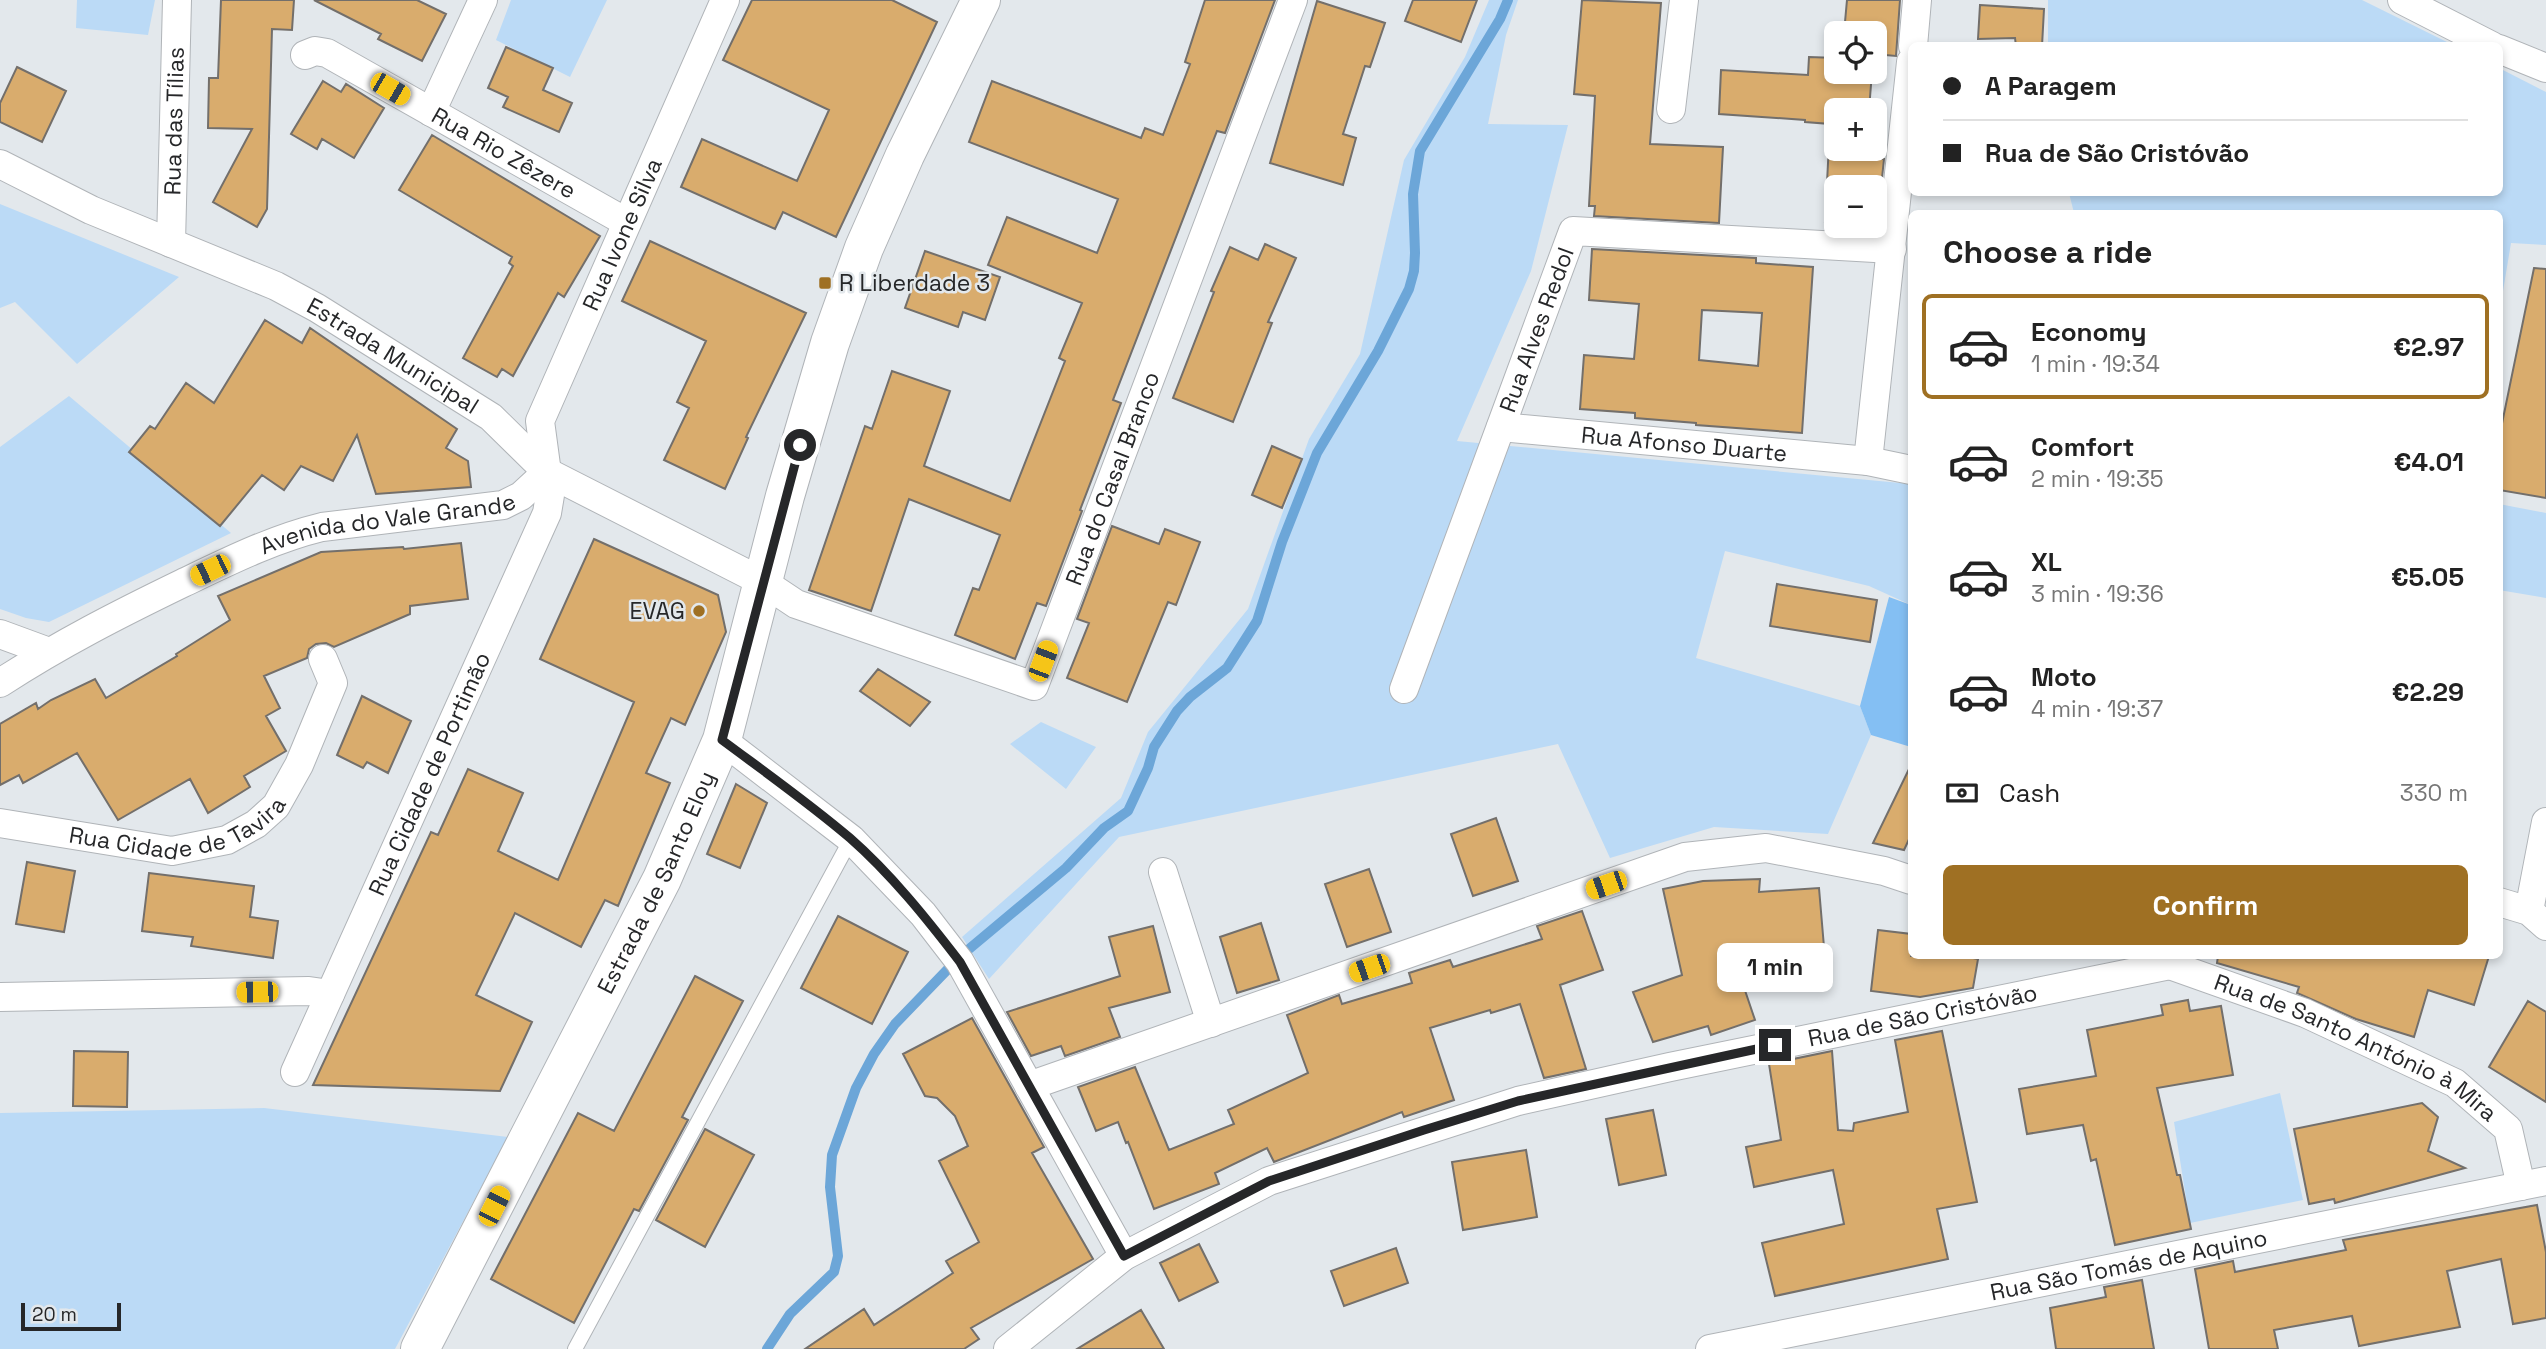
<!DOCTYPE html>
<meta charset="utf-8">
<style>
body{margin:0;font-family:"Space Grotesk",sans-serif;background:#f2f2f2;color:#222;height:100vh;display:flex;flex-direction:column;font-size:26px;white-space:nowrap}
*{box-sizing:border-box;margin:0}
p{font-size:23px;color:#767676}
.icon{flex:none;width:38px;height:38px;fill:none;stroke:currentColor;stroke-width:2;stroke-linecap:round;stroke-linejoin:round}
.map{position:relative;flex:1;overflow:hidden}
.details{position:absolute;left:1908px;top:210px;width:595px;height:749px;display:flex;flex-direction:column;background:#fff;border-radius:10px;box-shadow:0 4px 10px #0003}
.details>*{flex:none}
.banner{position:absolute;left:1908px;top:42px;width:595px;height:154px;border-radius:10px;box-shadow:0 4px 10px #0003;display:grid;align-content:center;height:154px;padding:0 35px;background:#fff}
.fabs{position:absolute;left:1824px;top:21px;display:grid;gap:14px}
.fabs a{display:grid;place-items:center;width:63px;height:63px;border-radius:10px;background:#fff;box-shadow:0 4px 10px #0003;font-size:35px}
.scale{position:absolute;left:21px;bottom:18px;width:100px;box-sizing:border-box;padding-left:7px;border:4px solid #262729;border-top:0;font-size:19px;line-height:24px;white-space:nowrap;color:#262729;-webkit-text-stroke:5px #e3e8ec;paint-order:stroke}
.end{position:absolute;width:32px;height:32px;margin:-16px;border:9px solid #262729;background:#fff;box-shadow:0 0 0 4px #fff}
.from{border-radius:50%}
.bubble{position:absolute;height:49px;border-radius:10px;background:#fff;box-shadow:0 4px 10px #0003;font-size:23px;font-weight:700;line-height:49px;text-align:center}
.car{position:absolute;width:21px;height:42px;margin:-21px -10px;border-radius:9px;box-shadow:0 0 5px 2px #0007;background:linear-gradient(#f5c518 24%,#345 0 40%,#f5c518 0 76%,#345 0 86%,#f5c518 0)}
.banner b{display:flex;align-items:center;gap:24px;height:66px;font-size:26px}
.banner b+b{border-top:2px solid #e0e0e0}
.banner i{width:18px;height:18px;background:#222}
ul{padding:0;list-style:none}
li{display:flex;align-items:center;gap:21px;height:105px;margin:0 14px 10px;padding:0 21px;border:4px solid transparent;border-radius:10px}
li div{flex:1}
li b{display:block;font-size:26px}
li em{font-style:normal;font-weight:700}
li.on{border-color:#9f7023}
li>.icon{width:63px;height:63px;stroke-width:1.5}
h2{padding:0 35px;font-size:32px;line-height:84px}
.pay{display:flex;align-items:center;gap:18px;height:77px;padding:0 35px;font-size:26px}
.pay p{margin-inline-start:auto}
.primary-button{display:flex;gap:14px;margin-top:auto;padding:14px 35px}
.primary-button a{flex:1;height:80px;border-radius:10px;background:#9f7023;color:#fff;font-size:28px;font-weight:700;line-height:80px;text-align:center}
.map>svg:first-child{display:block}
.green{fill:#bbdaf6}
.forest{fill:#84bff3}
.lines{fill:none;stroke-linecap:round;stroke-linejoin:round}
.stream{stroke:#6ca6d8;stroke-width:10}
.building{fill:#d9ac6d;stroke:#736f6b;stroke-width:2;fill-rule:evenodd}
.lane-casing{stroke:#b0b4b8;stroke-width:16}
.street-casing{stroke:#b0b4b8;stroke-width:30}
.secondary-casing{stroke:#b0b4b8;stroke-width:40}
.lane{stroke:#fff;stroke-width:14}
.street{stroke:#fff;stroke-width:28}
.secondary{stroke:#fff;stroke-width:38}
.route{stroke:#262729;stroke-width:9}
.poi-dot{fill:#9f7023;stroke:#e3e8ec;stroke-width:2.5}
.labels{text-anchor:middle;stroke-width:5;stroke-linejoin:round;paint-order:stroke}
.street-label{font-size:23px;fill:#262729;stroke:#e3e8ec}
.poi-label{font-size:23px;fill:#262729;stroke:#e3e8ec;text-anchor:start}
</style>
<div class="map">
<svg width="2546" height="1349" viewBox="0 0 2546 1349">
<rect width="100%" height="100%" fill="#e3e8ec"/>
<!-- green -->
<path class="green" d="M 77,0 L 155,0 L 148,35 L 76,28 Z
M 511,0 L 607,0 L 570,77 L 496,40 Z
M 1489,0 L 1518,0 L 1506,35 L 1488,124 L 1568,125 L 1531,271 L 1457,441 L 1911,484 L 1911,605 L 1869,586 L 1725,551 L 1696,658 L 1860,706 L 1871,735 L 1828,834 L 1714,827 L 1610,858 L 1558,744 L 1119,837 L 989,979 L 962,937 L 1121,798 L 1148,732 L 1248,609 L 1309,439 L 1360,354 L 1404,160 L 1465,57 Z
M 2048,0 L 2362,0 L 2453,45 L 2048,45 Z
M 2499,68 L 2546,92 L 2546,245 L 2511,243 L 2499,315 L 2499,214 L 2074,213 L 2069,193 L 2499,192 Z
M 0,204 L 179,277 L 77,364 L 15,302 L 0,308 Z
M 69,396 L 231,533 L 49,622 L 26,618 L 0,609 L 0,447 Z
M 2499,504 L 2546,513 L 2546,598 L 2499,590 Z
M 1041,722 L 1096,747 L 1066,789 L 1010,744 Z
M 2280,1093 L 2303,1200 L 2190,1223 L 2174,1122 Z
M 264,1108 L 508,1137 L 395,1349 L 0,1349 L 0,1113 Z"/>
<!-- forest -->
<path class="forest" d="M 1889,597 L 1911,605 L 1911,747 L 1871,735 L 1860,706 Z"/>
<g class="lines">
<!-- stream -->
<path class="stream" d="M 969,949 L 1066,868 L 1104,828 L 1128,811 L 1148,768 L 1154,747 L 1177,711 L 1190,697 L 1227,668 L 1257,621 L 1282,542 L 1317,453 L 1378,351 L 1409,289 L 1414,271 L 1415,253 L 1413,194 L 1420,151 L 1500,19 L 1508,0
M 767,1349 L 790,1314 L 834,1272 L 838,1256 L 830,1187 L 832,1155 L 856,1088 L 874,1054 L 895,1024 L 948,969"/>
</g>
<!-- building -->
<path class="building" d="M 221,0 L 294,0 L 292,30 L 272,29 L 267,209 L 257,227 L 213,202 L 252,129 L 208,128 L 209,78 L 218,78 Z
M 314,0 L 417,0 L 446,14 L 422,61 L 378,39 L 381,34 Z
M 752,0 L 892,0 L 937,22 L 836,237 L 783,212 L 775,229 L 681,187 L 702,139 L 797,181 L 829,110 L 723,60 Z
M 1205,0 L 1275,0 L 1225,133 L 1217,131 L 1113,400 L 1121,403 L 1080,510 L 1082,511 L 1046,606 L 1037,603 L 1015,659 L 955,635 L 973,588 L 979,590 L 1000,535 L 909,499 L 871,611 L 809,590 L 865,426 L 872,429 L 892,371 L 950,391 L 924,466 L 1010,501 L 1065,361 L 1059,358 L 1082,303 L 988,265 L 1007,217 L 1097,253 L 1118,199 L 969,142 L 992,81 L 1141,138 L 1145,128 L 1163,135 L 1190,64 L 1185,62 Z
M 1413,0 L 1477,0 L 1461,42 L 1405,21 Z
M 1582,0 L 1661,3 L 1650,144 L 1723,147 L 1719,223 L 1594,216 L 1595,206 L 1589,206 L 1595,96 L 1574,94 Z
M 1847,0 L 1900,0 L 1896,56 L 1874,54 L 1874,33 L 1844,33 Z
M 1317,1 L 1385,23 L 1370,67 L 1365,66 L 1343,134 L 1356,138 L 1343,185 L 1270,163 Z
M 1980,5 L 2044,9 L 2042,46 L 2016,46 L 2015,38 L 1978,39 Z
M 506,47 L 553,68 L 543,90 L 572,103 L 559,132 L 503,107 L 508,97 L 488,88 Z
M 1809,57 L 1836,58 L 1836,72 L 1872,72 L 1869,110 L 1836,110 L 1836,149 L 1867,149 L 1867,158 L 1884,159 L 1877,225 L 1874,225 L 1874,187 L 1836,187 L 1836,222 L 1825,222 L 1830,124 L 1805,122 L 1805,120 L 1719,114 L 1721,70 L 1808,75 Z
M 17,67 L 66,91 L 42,142 L 0,122 L 0,103 Z
M 323,81 L 341,92 L 346,84 L 384,108 L 354,158 L 322,139 L 317,149 L 291,134 Z
M 432,135 L 600,236 L 564,297 L 558,293 L 513,376 L 502,369 L 497,377 L 463,358 L 513,266 L 509,263 L 512,257 L 399,190 Z
M 650,241 L 806,313 L 746,437 L 748,438 L 725,489 L 664,460 L 689,408 L 677,402 L 706,341 L 622,301 Z
M 1265,244 L 1296,258 L 1268,322 L 1272,323 L 1233,422 L 1173,398 L 1214,292 L 1211,291 L 1230,247 L 1258,260 Z
M 1592,249 L 1756,258 L 1756,263 L 1813,267 L 1802,433 L 1696,425 L 1696,423 L 1635,418 L 1635,413 L 1580,409 L 1584,355 L 1634,359 L 1639,304 L 1589,300 ZM 1702,310 L 1762,313 L 1758,366 L 1699,360 Z
M 925,251 L 1000,277 L 985,320 L 963,312 L 958,327 L 905,308 Z
M 2534,268 L 2546,269 L 2546,498 L 2499,490 L 2499,438 Z
M 265,320 L 302,343 L 310,328 L 457,429 L 446,448 L 468,461 L 471,487 L 376,494 L 357,435 L 333,481 L 301,466 L 284,490 L 262,475 L 220,526 L 129,452 L 150,426 L 155,429 L 186,383 L 214,403 Z
M 1272,446 L 1302,459 L 1282,508 L 1252,495 Z
M 1112,526 L 1159,544 L 1165,529 L 1200,542 L 1176,605 L 1168,602 L 1127,702 L 1067,678 L 1089,623 L 1077,619 Z
M 594,539 L 718,595 L 726,632 L 685,725 L 671,718 L 646,773 L 670,783 L 618,906 L 605,900 L 581,947 L 515,913 L 476,995 L 532,1022 L 500,1091 L 313,1085 L 431,832 L 438,835 L 468,769 L 523,793 L 498,851 L 558,880 L 634,702 L 540,659 Z
M 461,543 L 468,599 L 410,606 L 410,614 L 334,647 L 326,643 L 316,644 L 309,649 L 307,658 L 264,676 L 280,708 L 266,716 L 286,751 L 244,776 L 250,787 L 208,813 L 190,779 L 118,820 L 77,753 L 23,783 L 19,775 L 0,785 L 0,724 L 36,703 L 38,709 L 51,700 L 95,679 L 106,698 L 177,656 L 176,654 L 230,620 L 218,596 L 321,552 L 403,547 L 404,549 Z
M 1777,584 L 1877,600 L 1870,642 L 1770,626 Z
M 878,669 L 930,702 L 910,726 L 860,691 Z
M 362,696 L 411,721 L 388,773 L 367,762 L 363,768 L 337,755 Z
M 1911,765 L 1911,835 L 1904,850 L 1873,843 Z
M 736,784 L 767,803 L 740,868 L 707,854 Z
M 1496,818 L 1518,881 L 1473,896 L 1451,834 Z
M 27,862 L 75,871 L 64,932 L 16,924 Z
M 1369,869 L 1391,932 L 1347,947 L 1325,884 Z
M 149,873 L 254,886 L 250,917 L 278,921 L 273,958 L 191,946 L 193,937 L 142,931 Z
M 1760,879 L 1759,892 L 1819,888 L 1824,947 L 1733,955 L 1755,1020 L 1711,1035 L 1708,1026 L 1653,1042 L 1633,992 L 1682,975 L 1663,889 L 1703,881 Z
M 1582,911 L 1603,970 L 1560,985 L 1586,1069 L 1544,1078 L 1520,1004 L 1491,1013 L 1490,1010 L 1430,1028 L 1454,1100 L 1404,1117 L 1402,1112 L 1274,1162 L 1267,1148 L 1215,1173 L 1219,1184 L 1154,1209 L 1128,1142 L 1126,1143 L 1118,1122 L 1096,1131 L 1078,1087 L 1135,1067 L 1169,1150 L 1234,1124 L 1228,1110 L 1308,1073 L 1287,1015 L 1339,995 L 1342,1004 L 1412,983 L 1409,973 L 1450,960 L 1453,967 L 1542,939 L 1537,926 Z
M 838,916 L 908,952 L 872,1024 L 801,988 Z
M 1261,923 L 1279,980 L 1237,993 L 1220,937 Z
M 1153,926 L 1170,992 L 1109,1008 L 1120,1037 L 1065,1056 L 1061,1046 L 1031,1056 L 1007,1012 L 1120,976 L 1109,937 Z
M 1878,930 L 1911,934 L 1911,956 L 1963,956 L 1978,959 L 1973,988 L 1920,997 L 1871,991 Z
M 2218,956 L 2489,956 L 2474,1005 L 2428,990 L 2414,1037 L 2356,1019 L 2297,993 L 2299,987 L 2217,963 Z
M 695,976 L 743,1001 L 682,1117 L 688,1120 L 639,1211 L 634,1209 L 574,1323 L 491,1279 L 578,1113 L 614,1131 Z
M 2188,1000 L 2190,1011 L 2221,1006 L 2233,1075 L 2157,1088 L 2177,1175 L 2180,1175 L 2191,1229 L 2115,1245 L 2096,1159 L 2091,1161 L 2083,1125 L 2027,1134 L 2019,1089 L 2096,1076 L 2087,1030 L 2163,1015 L 2161,1005 Z
M 2528,1001 L 2546,1012 L 2546,1102 L 2489,1067 Z
M 972,1018 L 1044,1147 L 1032,1153 L 1093,1259 L 971,1328 L 979,1339 L 964,1349 L 805,1349 L 864,1309 L 874,1325 L 953,1273 L 946,1261 L 979,1242 L 939,1161 L 968,1146 L 955,1116 L 937,1098 L 925,1096 L 903,1054 Z
M 1942,1031 L 1977,1202 L 1937,1209 L 1948,1259 L 1775,1296 L 1762,1243 L 1844,1224 L 1833,1170 L 1754,1187 L 1746,1147 L 1781,1140 L 1769,1064 L 1832,1051 L 1838,1130 L 1853,1131 L 1854,1123 L 1908,1112 L 1895,1040 Z
M 74,1051 L 128,1052 L 127,1107 L 73,1106 Z
M 2422,1103 L 2438,1117 L 2428,1151 L 2465,1168 L 2335,1203 L 2334,1199 L 2309,1204 L 2294,1129 Z
M 1653,1110 L 1666,1175 L 1619,1185 L 1606,1119 Z
M 705,1129 L 754,1155 L 705,1247 L 656,1220 Z
M 1526,1150 L 1537,1217 L 1463,1230 L 1452,1162 Z
M 2537,1205 L 2546,1252 L 2546,1318 L 2513,1324 L 2501,1259 L 2447,1271 L 2460,1327 L 2359,1346 L 2352,1316 L 2274,1330 L 2278,1349 L 2209,1349 L 2195,1269 L 2233,1261 L 2235,1272 L 2346,1250 L 2343,1240 Z
M 1199,1244 L 1218,1282 L 1179,1301 L 1160,1263 Z
M 1396,1248 L 1408,1283 L 1344,1306 L 1331,1271 Z
M 2142,1280 L 2154,1349 L 2056,1349 L 2050,1308 L 2106,1297 L 2104,1287 Z
M 1141,1310 L 1164,1349 L 1077,1349 Z"/>
<g class="lines">
<!-- lane casing -->
<g class="lane-casing">
<path id="lane" d="M 575,1349 L 851,839"/>
</g>
<!-- street casing -->
<g class="street-casing">
<g id="street">
<path d="M 2402,0 L 2492,46"/>
<path d="M 1913,46 L 1917,0"/>
<path d="M 2499,49 L 2546,68"/>
<path id="s1" d="M 305,55 L 315,51 L 327,53 L 626,222"/>
<path d="M 1671,109 L 1684,0"/>
<path d="M 431,112 L 483,0"/>
<path id="s2" d="M 0,164 L 91,210 L 276,286 L 317,308 L 491,417 L 547,472 L 763,582 L 796,604 L 1034,686 L 1293,0"/>
<path id="s3" d="M 171,243 L 177,0"/>
<path id="s4" d="M 1501,427 L 1868,461 L 1911,470"/>
<path d="M 1868,461 L 1911,62"/>
<path d="M 0,634 L 49,652"/>
<path id="s5" d="M 0,683 C 60,644 119,614 183,583 C 229,561 273,539 322,527 L 503,505 L 521,496 L 547,472"/>
<path id="s6" d="M 1404,689 L 1573,231 L 1892,249"/>
<path d="M 722,740 L 851,839 L 923,914 L 960,962 L 1124,1256"/>
<path id="s7" d="M 0,823 L 172,851 L 227,840 L 256,824 L 276,806 L 299,765 L 333,683 L 323,659"/>
<path d="M 1163,872 L 1211,1023"/>
<path d="M 2499,902 L 2529,911 L 2546,926"/>
<path d="M 2529,911 L 2546,822"/>
<path id="s8" d="M 2153,959 L 2305,1013 L 2455,1083 L 2508,1129 L 2521,1186"/>
<path d="M 0,997 L 309,991 L 330,994"/>
<path id="s9" d="M 295,1072 L 547,513 L 550,495 L 540,421 L 725,0"/>
<path d="M 1029,1086 L 1685,857 L 1766,848 L 1884,871 L 1911,880"/>
<path id="s10" d="M 1008,1349 L 1124,1256 L 1269,1181 L 1518,1101 L 1670,1067 L 2170,965"/>
<path id="s11" d="M 1710,1349 L 2546,1181"/>
</g>
</g>
<!-- secondary casing -->
<g class="secondary-casing">
<g id="secondary">
<path id="s12" d="M 420,1349 L 662,879 L 722,740 L 785,496 L 830,343 L 864,248 L 905,155 L 981,0"/>
</g>
</g>
<!-- lane -->
<use href="#lane" class="lane"/>
<!-- street -->
<use href="#street" class="street"/>
<!-- secondary -->
<use href="#secondary" class="secondary"/>
</g>
<g class="lines">
<!-- route -->
<path class="route" d="M 800,445 L 722,740 C 765,772 809,803 850,838 C 891,874 927,919 960,962 L 1124,1256 L 1269,1181 L 1424,1130 L 1518,1101 L 1775,1045"/>
</g>
<!-- markers -->
<g class="poi-dot">
<rect x="818" y="276" width="14" height="14" rx="3.5"/>
<circle cx="699" cy="611" r="7"/>
</g>
<g class="labels">
<!-- street labels -->
<g class="street-label">
<text dy="8" stroke="none"><textPath href="#s3" startOffset="122">Rua das Tílias</textPath></text>
<text dy="8" stroke="none"><textPath href="#s1" startOffset="226">Rua Rio Zêzere</textPath></text>
<text dy="8" stroke="none"><textPath href="#s9" startOffset="910">Rua Ivone Silva</textPath></text>
<text dy="8" stroke="none"><textPath href="#s6" startOffset="383">Rua Alves Redol</textPath></text>
<text dy="8" stroke="none"><textPath href="#s2" startOffset="438">Estrada Municipal</textPath></text>
<text dy="8" stroke="none"><textPath href="#s4" startOffset="184">Rua Afonso Duarte</textPath></text>
<text dy="8" stroke="none"><textPath href="#s2" startOffset="1388">Rua do Casal Branco</textPath></text>
<text dy="8" stroke="none"><textPath href="#s5" startOffset="424">Avenida do Vale Grande</textPath></text>
<text dy="8" stroke="none"><textPath href="#s9" startOffset="327">Rua Cidade de Portimão</textPath></text>
<text dy="8" stroke="none"><textPath href="#s7" startOffset="184">Rua Cidade de Tavira</textPath></text>
<text dy="8" stroke="none"><textPath href="#s12" startOffset="523">Estrada de Santo Eloy</textPath></text>
<text dy="8" stroke="none"><textPath href="#s10" startOffset="987">Rua de São Cristóvão</textPath></text>
<text dy="8" stroke="none"><textPath href="#s8" startOffset="222">Rua de Santo António à Mira</textPath></text>
<text dy="8" stroke="none"><textPath href="#s11" startOffset="427">Rua São Tomás de Aquino</textPath></text>
</g>
<!-- poi labels -->
<g class="poi-label">
<text x="839" y="291">R Liberdade 3</text>
<text x="685" y="619" text-anchor="end">EVAG</text>
</g>
</g>
</svg>
<div class="fabs">
<a><svg class="icon" aria-label="locate" viewBox="0 0 24 24"><circle cx="12" cy="12" r="6"/><path d="M12 2v4M12 18v4M2 12h4M18 12h4"/></svg></a>
<a>+</a>
<a>−</a>
</div>
<div class="scale">20 m</div>
<i class="end from" style="left:800px;top:445px"></i>
<i class="end" style="left:1775px;top:1045px"></i>
<div class="bubble" style="left:1717px;top:943px;width:116px">1 min</div>
<i class="car" style="left:390px;top:89px;rotate:120deg"></i>
<i class="car" style="left:210px;top:570px;rotate:244deg"></i>
<i class="car" style="left:1043px;top:661px;rotate:21deg"></i>
<i class="car" style="left:1606px;top:885px;rotate:251deg"></i>
<i class="car" style="left:1369px;top:968px;rotate:251deg"></i>
<i class="car" style="left:257px;top:992px;rotate:269deg"></i>
<i class="car" style="left:494px;top:1206px;rotate:27deg"></i>
<div class="banner">
<b><i class="from"></i>A Paragem</b>
<b><i></i>Rua de São Cristóvão</b>
</div>
<section class="details">
<h2>Choose a ride</h2>
<ul>
<li class="on"><svg class="icon" aria-label="car" viewBox="0 0 24 24"><path d="M5 17H2v-5l4-1 3-4h7l3 4 3 1v5h-3M9 17h6M6 11h13"/><circle cx="7" cy="17" r="2"/><circle cx="17" cy="17" r="2"/></svg><div><b>Economy</b><p>1 min · 19:34</p></div><em>€2.97</em></li>
<li><svg class="icon" aria-label="car" viewBox="0 0 24 24"><path d="M5 17H2v-5l4-1 3-4h7l3 4 3 1v5h-3M9 17h6M6 11h13"/><circle cx="7" cy="17" r="2"/><circle cx="17" cy="17" r="2"/></svg><div><b>Comfort</b><p>2 min · 19:35</p></div><em>€4.01</em></li>
<li><svg class="icon" aria-label="car" viewBox="0 0 24 24"><path d="M5 17H2v-5l4-1 3-4h7l3 4 3 1v5h-3M9 17h6M6 11h13"/><circle cx="7" cy="17" r="2"/><circle cx="17" cy="17" r="2"/></svg><div><b>XL</b><p>3 min · 19:36</p></div><em>€5.05</em></li>
<li><svg class="icon" aria-label="car" viewBox="0 0 24 24"><path d="M5 17H2v-5l4-1 3-4h7l3 4 3 1v5h-3M9 17h6M6 11h13"/><circle cx="7" cy="17" r="2"/><circle cx="17" cy="17" r="2"/></svg><div><b>Moto</b><p>4 min · 19:37</p></div><em>€2.29</em></li>
</ul>
<div class="pay"><svg class="icon" aria-label="cash" viewBox="0 0 24 24"><path d="M3 7h18v10H3z"/><circle cx="12" cy="12" r="2"/></svg>Cash<p>330 m</p></div>
<div class="primary-button"><a>Confirm</a></div>
</section>
</div>
